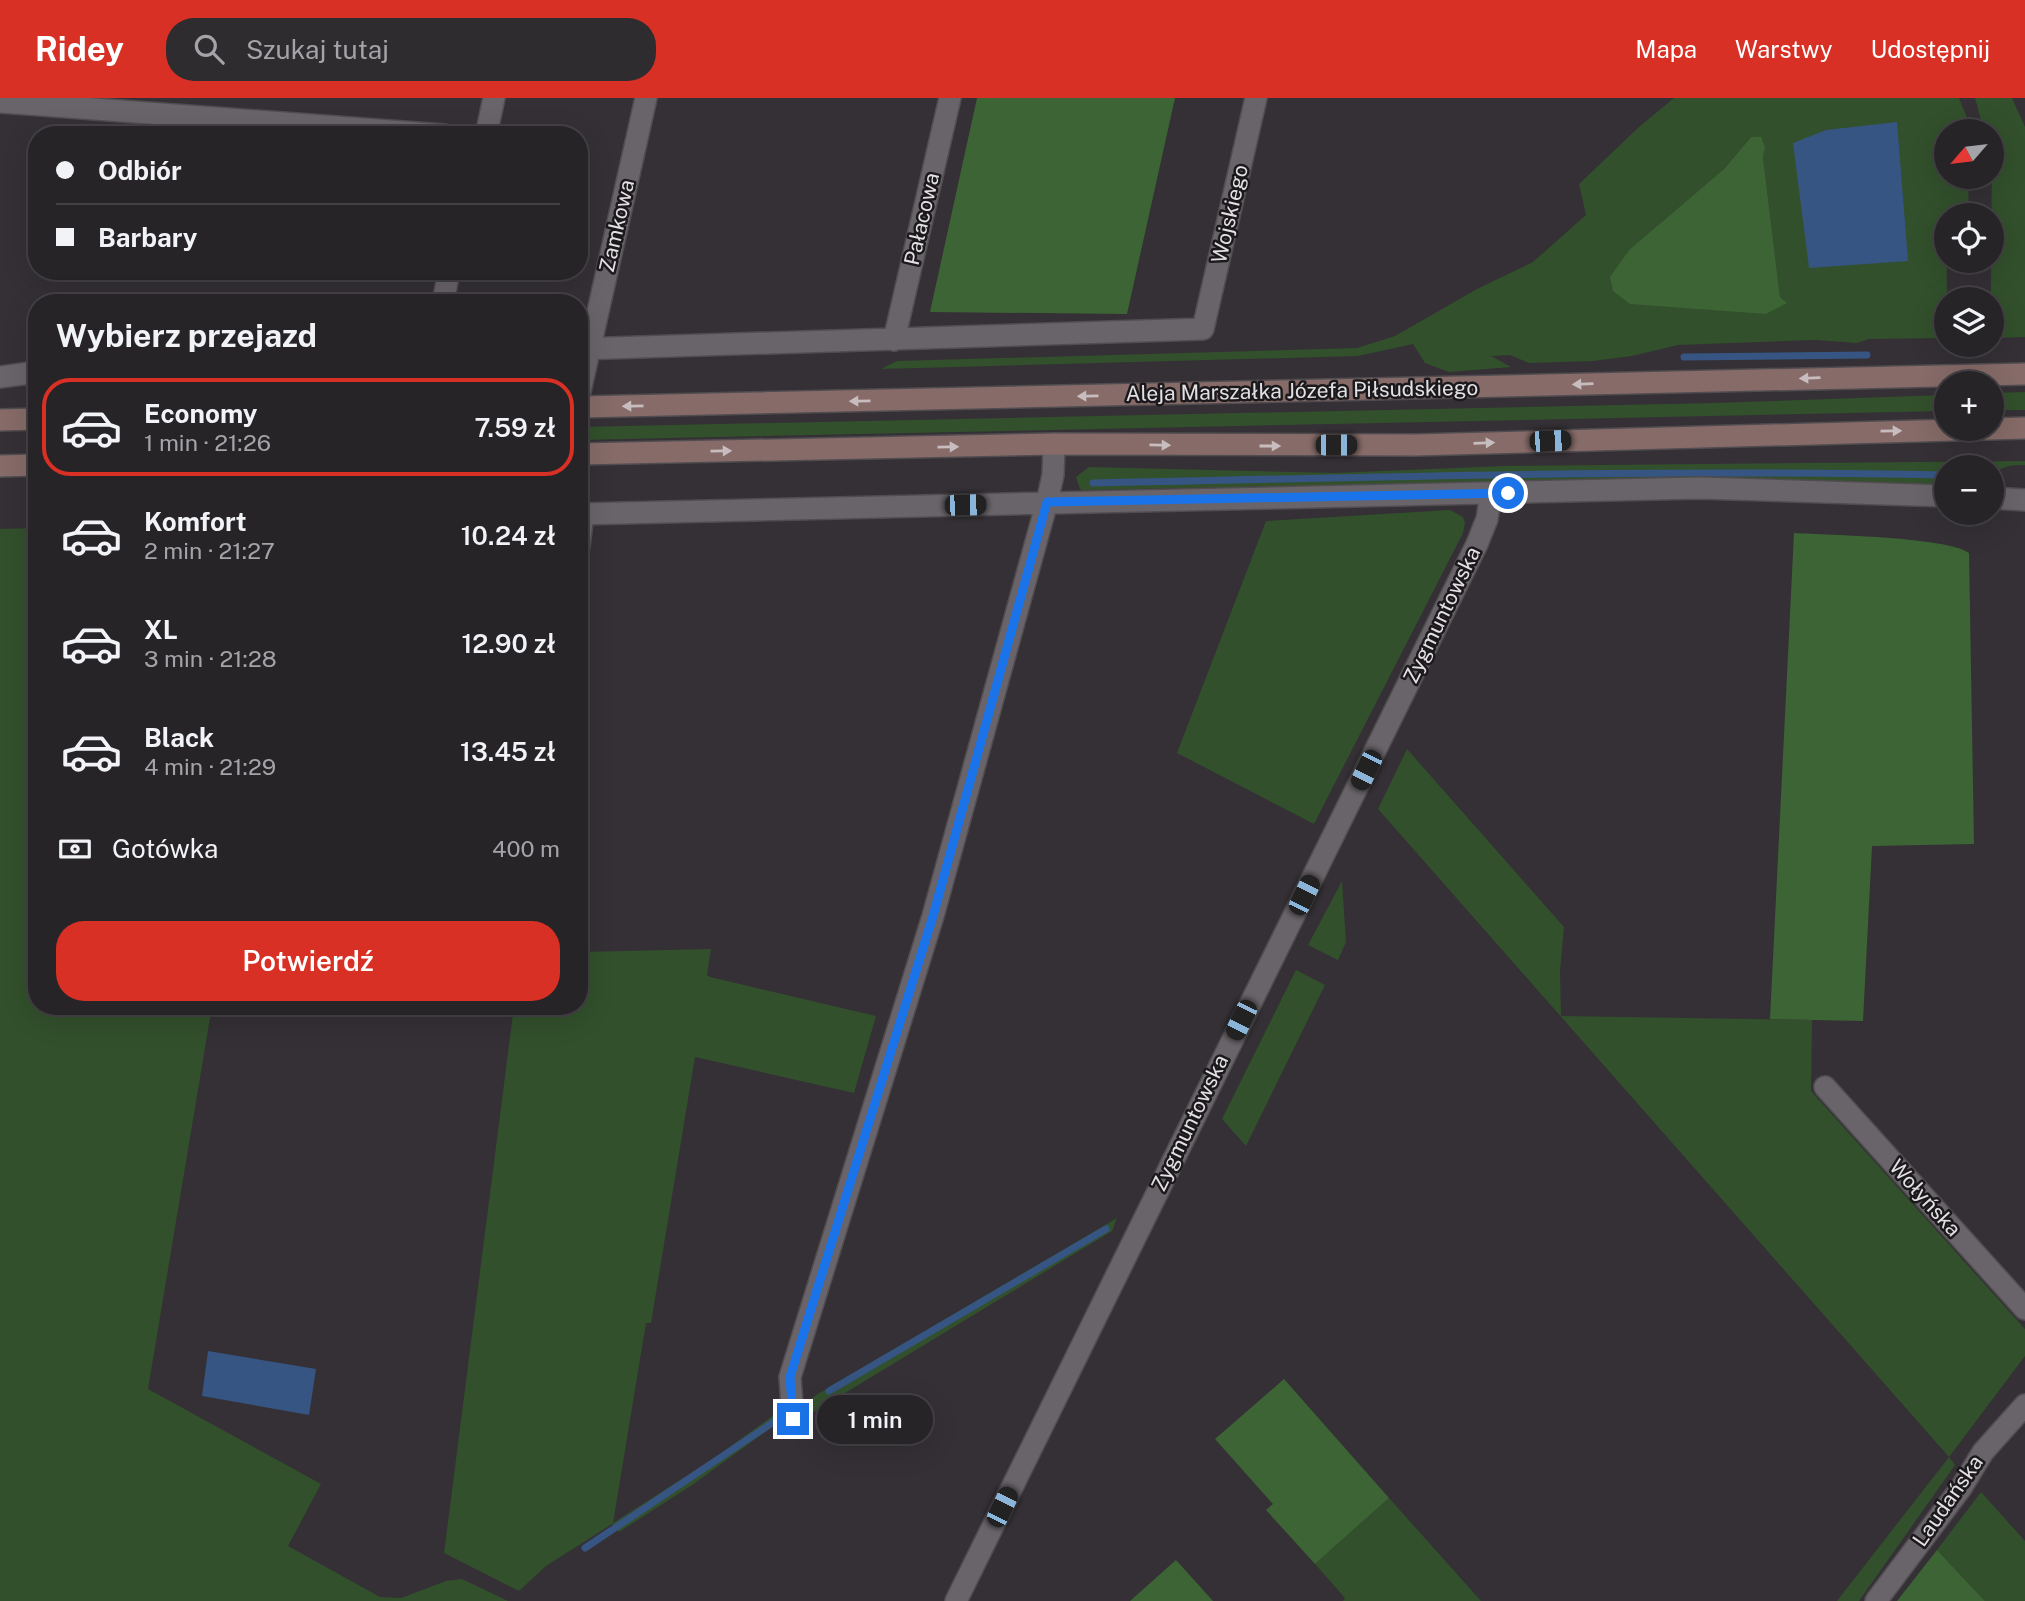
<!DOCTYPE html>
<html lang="pl">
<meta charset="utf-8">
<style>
body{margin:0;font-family:"Public Sans",sans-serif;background:#2f2c30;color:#f1f3f6;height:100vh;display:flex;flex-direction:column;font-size:26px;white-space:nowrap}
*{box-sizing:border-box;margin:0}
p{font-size:23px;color:#a4a4a8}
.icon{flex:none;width:38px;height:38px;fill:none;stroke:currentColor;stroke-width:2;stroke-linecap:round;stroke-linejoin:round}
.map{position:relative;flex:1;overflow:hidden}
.panel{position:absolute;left:28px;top:196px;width:560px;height:721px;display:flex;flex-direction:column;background:#272428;border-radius:28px;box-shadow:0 7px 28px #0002,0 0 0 2px #434145}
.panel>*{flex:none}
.guide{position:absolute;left:28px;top:28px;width:560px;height:154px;border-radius:28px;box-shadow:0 7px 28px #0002,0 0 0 2px #434145;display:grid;align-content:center;height:154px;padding:0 28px;background:#272428}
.needle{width:46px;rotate:242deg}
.tools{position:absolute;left:1934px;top:21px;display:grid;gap:14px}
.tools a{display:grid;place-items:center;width:70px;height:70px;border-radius:50%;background:#272428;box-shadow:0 7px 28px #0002,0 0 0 2px #434145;font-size:35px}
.end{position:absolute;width:32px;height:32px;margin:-16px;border:9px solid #1a73e8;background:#fff;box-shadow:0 0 0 4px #fff}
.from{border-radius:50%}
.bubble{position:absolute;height:49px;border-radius:24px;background:#272428;box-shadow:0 7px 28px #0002,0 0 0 2px #434145;font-size:23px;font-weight:600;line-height:49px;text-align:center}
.car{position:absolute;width:21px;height:42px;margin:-21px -10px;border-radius:9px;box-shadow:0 0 5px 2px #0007;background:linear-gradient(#222 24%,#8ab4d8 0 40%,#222 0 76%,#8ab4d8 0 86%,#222 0)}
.guide b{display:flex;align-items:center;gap:24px;height:66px;font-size:26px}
.guide b+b{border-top:2px solid #434145}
.guide i{width:18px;height:18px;background:#f1f3f6}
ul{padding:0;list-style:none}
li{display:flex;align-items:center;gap:21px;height:98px;margin:0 14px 10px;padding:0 14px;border:4px solid transparent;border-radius:28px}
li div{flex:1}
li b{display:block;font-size:26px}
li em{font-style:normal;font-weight:600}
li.on{border-color:#d93025}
li>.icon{width:63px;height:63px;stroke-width:1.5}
h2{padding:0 28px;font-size:32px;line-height:84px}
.pay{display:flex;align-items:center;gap:18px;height:77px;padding:0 28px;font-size:26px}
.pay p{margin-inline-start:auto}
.cta{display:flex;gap:14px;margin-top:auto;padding:14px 28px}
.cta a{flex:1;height:80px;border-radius:28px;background:#d93025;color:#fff;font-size:28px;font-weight:600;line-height:80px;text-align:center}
header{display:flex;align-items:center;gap:42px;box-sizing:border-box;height:98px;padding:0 35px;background:#d93025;color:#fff}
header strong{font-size:33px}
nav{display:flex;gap:38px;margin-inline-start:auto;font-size:24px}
.search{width:490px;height:63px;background:#2f2c30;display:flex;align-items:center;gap:18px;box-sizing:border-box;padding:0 24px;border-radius:28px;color:#a4a4a8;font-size:26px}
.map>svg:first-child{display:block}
.green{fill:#32502c;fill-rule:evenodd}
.forest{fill:#3d6435}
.water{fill:#365583}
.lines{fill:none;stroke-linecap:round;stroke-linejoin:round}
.stream{stroke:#365583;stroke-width:7}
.minor-casing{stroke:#504c50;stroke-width:24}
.secondary-casing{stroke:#504c50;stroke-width:24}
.minor{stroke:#696469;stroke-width:21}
.secondary{stroke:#866b68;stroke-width:21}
.oneway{fill:#c7bdbe}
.route{stroke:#1a73e8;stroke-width:9}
.labels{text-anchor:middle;stroke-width:5;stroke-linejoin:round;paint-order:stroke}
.street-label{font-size:21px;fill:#e3e0e3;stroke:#1b191b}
</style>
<header>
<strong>Ridey</strong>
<div class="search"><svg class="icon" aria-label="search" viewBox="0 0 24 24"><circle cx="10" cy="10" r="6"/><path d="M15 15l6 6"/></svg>Szukaj tutaj</div>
<nav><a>Mapa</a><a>Warstwy</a><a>Udostępnij</a></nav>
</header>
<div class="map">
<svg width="2025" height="1503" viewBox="0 0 2025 1503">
<rect width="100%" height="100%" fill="#343035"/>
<!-- green -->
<path class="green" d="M 1674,0 L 1959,0 L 1967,20 L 1946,33 L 1942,48 L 1946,52 L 1946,79 L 1968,79 L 1969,117 L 1946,117 L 1947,195 L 1991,193 L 1992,33 L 1984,33 L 1975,0 L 2012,0 L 2025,29 L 2025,239 L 1992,240 L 1992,201 L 1946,201 L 1946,240 L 1869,241 L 1857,245 L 1815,242 L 1678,247 L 1632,258 L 1593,263 L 1529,265 L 1510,257 L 1491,258 L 1511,269 L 1449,274 L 1425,265 L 1413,246 L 1358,258 L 881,271 L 897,263 L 1357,250 L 1395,238 L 1477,191 L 1533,164 L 1586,117 L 1579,86 L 1639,29 ZM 1751,39 L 1765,49 L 1763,59 L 1780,199 L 1786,205 L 1766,216 L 1630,151 L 1724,71 Z
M 2025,294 L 2025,312 L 1992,312 L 1992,295 Z
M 1946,297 L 1946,313 L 579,342 L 579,329 L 1715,305 Z
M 2025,363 L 2025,367 C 2010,367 1995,368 1992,385 L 1992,369 L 1946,369 L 1946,388 L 1706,380 L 1083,392 L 1080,391 L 1076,379 L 1089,369 L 1334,375 L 1504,368 Z
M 1450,412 L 1463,419 L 1465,425 L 1463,435 L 1314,726 L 1177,655 L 1266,423 Z
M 37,430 L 37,908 L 212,908 L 148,1291 L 321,1386 L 288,1448 L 380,1499 L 401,1500 L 446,1483 L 462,1481 L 508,1503 L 0,1503 L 0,431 Z
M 1407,651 L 1564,829 L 1560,873 L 1561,918 L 1812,922 L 1811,993 L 2025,1231 L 2025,1258 L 1949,1359 L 1955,1367 L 1859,1503 L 1837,1503 L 1949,1359 L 1378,711 Z
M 1342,783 L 1346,844 L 1338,862 L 1308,847 Z
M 711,851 L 707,877 L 710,879 L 876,918 L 854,995 L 695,959 L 651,1225 L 646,1225 L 613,1425 L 713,1361 L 770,1320 L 777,1312 L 783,1321 L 692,1387 L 619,1434 L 612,1426 L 546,1468 L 519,1493 L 444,1455 L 514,908 L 579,908 L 579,854 Z
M 1296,872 L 1325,887 L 1246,1048 L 1222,1021 Z
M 1117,1120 L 1112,1133 L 812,1315 L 809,1302 L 818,1296 Z
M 1981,1394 L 2025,1443 L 2025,1503 L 1985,1503 L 1937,1452 Z
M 1389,1400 L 1481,1503 L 1343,1503 L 1345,1500 L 1315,1466 Z"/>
<!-- forest -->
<path class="forest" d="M 977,0 L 1175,0 L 1127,216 L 930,214 Z
M 1751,39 L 1761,39 L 1765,49 L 1763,59 L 1780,199 L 1787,205 L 1766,216 L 1630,206 L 1613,193 L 1610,179 L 1630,151 L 1724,71 Z
M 1794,435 C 1828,437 1948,439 1969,455 L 1974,746 L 1872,748 L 1863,923 L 1770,921 Z
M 1284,1281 L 1389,1400 L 1315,1466 L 1266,1412 L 1273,1406 L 1215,1341 Z
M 1937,1452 L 1985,1503 L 1897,1503 Z
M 1176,1462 L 1213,1503 L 1130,1503 Z"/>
<!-- water -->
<path class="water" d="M 1897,24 L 1908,163 L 1809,170 L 1793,45 L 1826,32 Z
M 208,1253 L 316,1271 L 309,1317 L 202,1298 Z"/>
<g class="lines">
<!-- stream -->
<path class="stream" d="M 1684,259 L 1867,257
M 1093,385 C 1377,379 1662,371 1946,377
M 829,1293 L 1106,1131
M 585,1450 L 781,1319"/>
<!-- minor casing -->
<g class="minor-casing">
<path id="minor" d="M 0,4 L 444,37
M 486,37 L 494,0
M 443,205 L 449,173
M 894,242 L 950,0
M 579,251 L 1203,231 L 1256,0
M 0,279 L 37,274
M 579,298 L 646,0
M 1992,400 L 2025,402
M 579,416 L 1700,390 L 1946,398
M 579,448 L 583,416
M 1825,989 L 2025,1211
M 793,1321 L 790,1279 L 933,818 L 1047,404 L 1053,377 L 1054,346
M 956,1503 L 1477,446 L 1487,421 L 1491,395
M 1876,1503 L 1961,1390 L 1983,1354 L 2025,1307"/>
</g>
<!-- secondary casing -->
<g class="secondary-casing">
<path id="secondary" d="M 579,309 L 2025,276
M 0,322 L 37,321
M 579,356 L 1054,346 L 1416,347 L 2025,330
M 0,368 L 37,367"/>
</g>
<!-- minor -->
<use href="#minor" class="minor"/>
<!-- secondary -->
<use href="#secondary" class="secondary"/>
</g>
<!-- one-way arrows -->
<defs><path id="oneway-solid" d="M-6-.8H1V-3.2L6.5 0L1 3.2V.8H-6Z" transform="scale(1.75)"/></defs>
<g class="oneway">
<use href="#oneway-solid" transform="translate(1810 280) rotate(178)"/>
<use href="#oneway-solid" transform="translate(1583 286) rotate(178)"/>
<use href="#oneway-solid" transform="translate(1088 298) rotate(179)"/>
<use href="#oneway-solid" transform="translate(860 303) rotate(179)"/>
<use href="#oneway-solid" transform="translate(633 308) rotate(179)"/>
<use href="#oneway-solid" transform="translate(1891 333) rotate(-1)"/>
<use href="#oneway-solid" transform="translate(1484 345) rotate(-2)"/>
<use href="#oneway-solid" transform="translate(1160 347) rotate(1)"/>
<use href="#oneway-solid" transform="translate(1270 348)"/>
<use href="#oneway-solid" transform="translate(948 349) rotate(-1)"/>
<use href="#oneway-solid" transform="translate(721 353) rotate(-1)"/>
</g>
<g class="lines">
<!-- route -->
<path class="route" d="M 793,1321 L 790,1279 L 933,818 L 1047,404 L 1508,395"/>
</g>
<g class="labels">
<!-- street labels -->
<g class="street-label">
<text transform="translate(1230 116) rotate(-77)" y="7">Wojskiego</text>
<text transform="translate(922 121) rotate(-77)" y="7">Pałacowa</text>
<text transform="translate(617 128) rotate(-77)" y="7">Zamkowa</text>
<text transform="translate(1302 293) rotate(-1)" y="7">Aleja Marszałka Józefa Piłsudskiego</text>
<text transform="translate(1442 517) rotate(-64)" y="7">Zygmuntowska</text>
<text transform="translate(1190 1025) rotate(-64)" y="7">Zygmuntowska</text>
<text transform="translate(1925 1100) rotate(48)" y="7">Wołyńska</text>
<text transform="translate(1948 1403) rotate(-55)" y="7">Laudańska</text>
</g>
</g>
</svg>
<div class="tools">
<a><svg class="needle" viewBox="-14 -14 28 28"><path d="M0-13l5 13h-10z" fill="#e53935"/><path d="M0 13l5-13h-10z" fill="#a4a4a8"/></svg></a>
<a><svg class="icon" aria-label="locate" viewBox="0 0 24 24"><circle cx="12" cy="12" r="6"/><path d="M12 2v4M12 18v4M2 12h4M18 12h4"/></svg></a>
<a><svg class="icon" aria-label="layers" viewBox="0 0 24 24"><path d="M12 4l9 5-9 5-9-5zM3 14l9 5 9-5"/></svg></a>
<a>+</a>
<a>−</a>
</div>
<i class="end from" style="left:1508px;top:395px"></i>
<i class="end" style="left:793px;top:1321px"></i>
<div class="bubble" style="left:817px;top:1297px;width:116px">1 min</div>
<i class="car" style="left:1550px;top:343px;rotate:88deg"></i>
<i class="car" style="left:1336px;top:347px;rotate:90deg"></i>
<i class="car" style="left:965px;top:407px;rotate:89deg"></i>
<i class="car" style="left:1366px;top:672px;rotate:206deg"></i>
<i class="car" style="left:1304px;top:797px;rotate:26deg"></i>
<i class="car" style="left:1241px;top:922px;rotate:206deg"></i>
<i class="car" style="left:1002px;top:1409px;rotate:26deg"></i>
<div class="guide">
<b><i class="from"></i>Odbiór</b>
<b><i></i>Barbary</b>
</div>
<section class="panel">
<h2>Wybierz przejazd</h2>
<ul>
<li class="on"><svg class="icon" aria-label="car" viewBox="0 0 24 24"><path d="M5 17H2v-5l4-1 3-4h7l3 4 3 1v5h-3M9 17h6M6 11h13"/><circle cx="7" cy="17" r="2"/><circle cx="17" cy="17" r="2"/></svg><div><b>Economy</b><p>1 min · 21:26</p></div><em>7.59 zł</em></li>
<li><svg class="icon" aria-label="car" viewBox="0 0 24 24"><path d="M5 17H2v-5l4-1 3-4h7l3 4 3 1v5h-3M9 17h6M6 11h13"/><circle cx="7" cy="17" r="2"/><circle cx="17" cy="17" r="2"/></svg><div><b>Komfort</b><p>2 min · 21:27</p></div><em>10.24 zł</em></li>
<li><svg class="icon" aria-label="car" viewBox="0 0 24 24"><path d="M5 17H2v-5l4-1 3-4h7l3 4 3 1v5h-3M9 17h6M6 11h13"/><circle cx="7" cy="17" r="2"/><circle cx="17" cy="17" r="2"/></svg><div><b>XL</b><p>3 min · 21:28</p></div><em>12.90 zł</em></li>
<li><svg class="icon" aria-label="car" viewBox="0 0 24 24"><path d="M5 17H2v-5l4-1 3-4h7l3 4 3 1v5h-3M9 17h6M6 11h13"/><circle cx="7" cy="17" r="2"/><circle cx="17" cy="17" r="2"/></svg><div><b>Black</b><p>4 min · 21:29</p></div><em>13.45 zł</em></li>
</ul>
<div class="pay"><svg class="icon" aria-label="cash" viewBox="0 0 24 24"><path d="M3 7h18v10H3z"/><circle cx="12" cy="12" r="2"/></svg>Gotówka<p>400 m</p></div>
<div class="cta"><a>Potwierdź</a></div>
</section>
</div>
